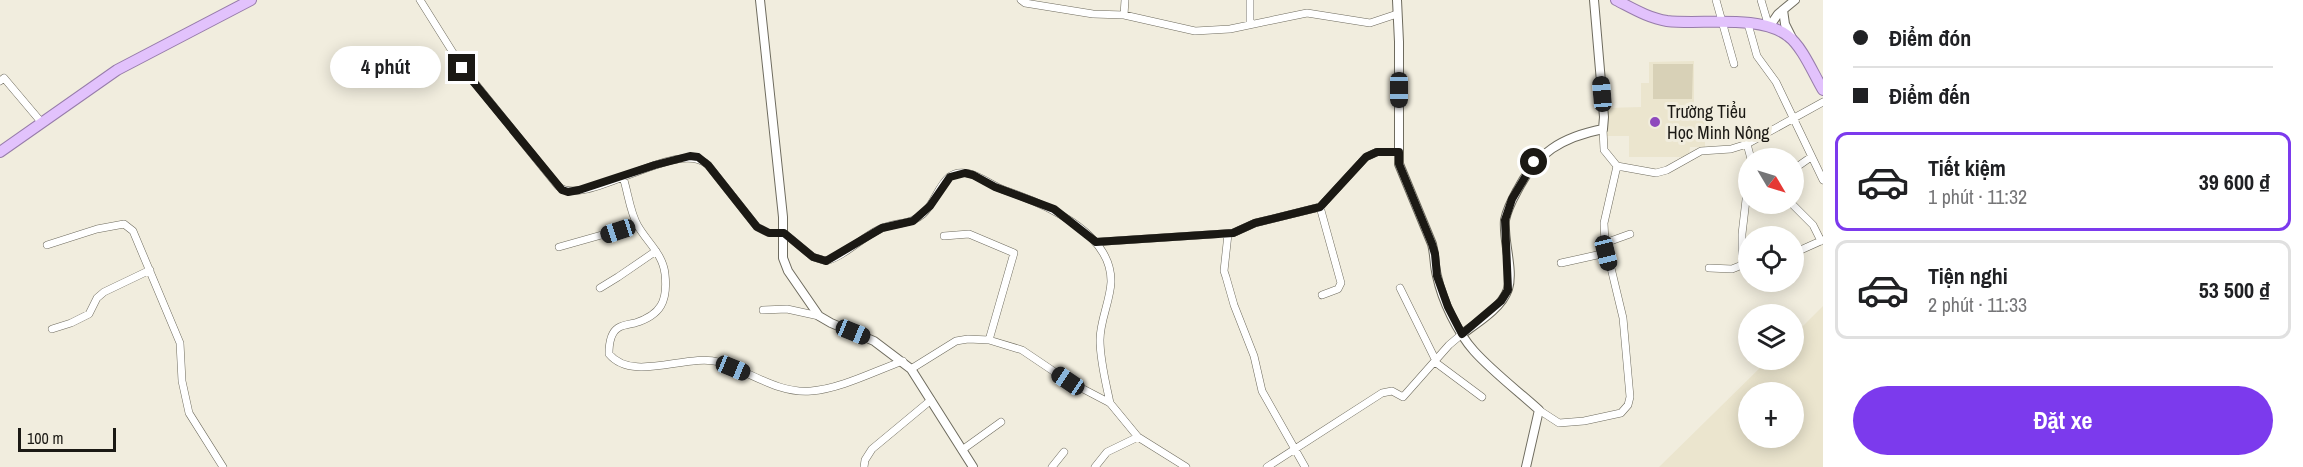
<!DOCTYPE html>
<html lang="vi">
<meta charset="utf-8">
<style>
body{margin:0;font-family:"Archivo Narrow",sans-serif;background:#f2f2f2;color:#202124;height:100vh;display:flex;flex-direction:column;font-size:22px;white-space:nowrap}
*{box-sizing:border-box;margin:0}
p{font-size:20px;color:#757577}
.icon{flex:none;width:33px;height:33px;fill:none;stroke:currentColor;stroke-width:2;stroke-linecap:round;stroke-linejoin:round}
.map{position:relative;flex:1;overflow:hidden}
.sheet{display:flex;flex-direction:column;background:#fff;width:480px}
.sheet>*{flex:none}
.top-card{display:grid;align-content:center;height:132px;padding:0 30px;background:#fff}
.needle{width:39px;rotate:128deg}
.fabs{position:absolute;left:1738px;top:148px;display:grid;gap:12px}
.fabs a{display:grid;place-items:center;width:66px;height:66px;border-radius:50%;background:#fff;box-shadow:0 3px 15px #0003;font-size:30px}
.scale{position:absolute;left:18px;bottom:15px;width:98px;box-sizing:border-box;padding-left:6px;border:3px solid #1b1914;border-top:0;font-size:16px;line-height:21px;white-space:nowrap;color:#1b1914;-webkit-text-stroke:4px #f1edde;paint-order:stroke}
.end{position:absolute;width:27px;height:27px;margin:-14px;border:8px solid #1b1914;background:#fff;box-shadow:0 0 0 3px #fff}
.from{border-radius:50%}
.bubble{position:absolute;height:42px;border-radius:21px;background:#fff;box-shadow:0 3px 15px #0003;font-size:20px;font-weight:700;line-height:42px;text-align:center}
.car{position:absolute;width:18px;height:36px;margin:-18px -9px;border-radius:8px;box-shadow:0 0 4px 2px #0007;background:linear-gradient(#222 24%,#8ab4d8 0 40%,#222 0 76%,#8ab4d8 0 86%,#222 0)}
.top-card b{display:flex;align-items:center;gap:21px;height:57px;font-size:22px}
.top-card b+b{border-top:2px solid #e0e0e0}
.top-card i{width:15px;height:15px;background:#202124}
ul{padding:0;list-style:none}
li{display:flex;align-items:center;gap:18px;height:99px;margin:0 12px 9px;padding:0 18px;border:3px solid #e0e0e0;border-radius:12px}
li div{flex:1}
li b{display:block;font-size:22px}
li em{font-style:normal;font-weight:700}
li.selected{border-color:#7c3aed}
li>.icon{width:54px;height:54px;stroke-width:1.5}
.cta{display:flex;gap:12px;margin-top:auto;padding:12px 30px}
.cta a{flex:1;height:69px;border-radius:36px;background:#7c3aed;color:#fff;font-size:24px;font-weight:700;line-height:69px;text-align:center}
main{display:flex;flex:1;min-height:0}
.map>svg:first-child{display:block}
.built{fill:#ebe5ce;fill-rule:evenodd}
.green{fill:#d8d1b7}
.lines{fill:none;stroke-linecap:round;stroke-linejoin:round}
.minor-casing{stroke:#6e6b5e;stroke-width:8}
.tertiary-casing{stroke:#6e6b5e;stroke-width:10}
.trunk-casing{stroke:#977caa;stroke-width:12}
.minor{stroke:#fff;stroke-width:7}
.tertiary{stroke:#fff;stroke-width:8}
.trunk{stroke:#e2c2fc;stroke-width:10}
.route{stroke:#1b1914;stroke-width:8}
.poi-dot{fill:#8e49bd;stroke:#f1edde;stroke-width:2}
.labels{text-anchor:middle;stroke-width:6;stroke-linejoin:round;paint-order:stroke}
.poi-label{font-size:18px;fill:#1b1914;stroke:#f1edde;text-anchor:start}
</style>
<main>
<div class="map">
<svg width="1823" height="467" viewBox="0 0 1823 467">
<rect width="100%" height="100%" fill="#f1edde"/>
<!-- built -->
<path class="built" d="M 1694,61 L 1694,106 L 1705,106 L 1705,147 L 1690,147 L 1689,157 L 1629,157 L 1629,136 L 1606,136 L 1606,108 L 1641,107 L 1641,83 L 1649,83 L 1649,62 Z
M 1823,306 L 1823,467 L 1659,467 L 1768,360 L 1794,360 L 1794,335 ZM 1749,393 L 1794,393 L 1794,438 L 1749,438 Z"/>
<!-- green -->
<path class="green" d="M 1653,64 L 1693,64 L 1692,99 L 1653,99 Z"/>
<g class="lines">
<!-- minor casing -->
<g class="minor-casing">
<path id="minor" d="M 420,0 L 462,67 L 558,186 C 585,210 678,136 708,165 L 757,227 L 769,233 L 784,233 L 813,257 L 826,261 C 845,256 862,237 880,229 C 894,222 911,225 923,214 C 934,204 938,186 949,177 C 966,164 988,184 1004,190 C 1043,203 1112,232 1111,282 C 1110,302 1100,320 1100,340 C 1100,361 1106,383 1110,403
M 1021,0 L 1025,3 L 1093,14 L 1124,15 L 1195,31 L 1230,29 L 1307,13 L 1370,23 L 1397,14
M 1250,0 L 1250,23
M 1716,0 L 1734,64
M 1761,0 L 1769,27
M 1124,15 L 1125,0
M 1748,24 L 1757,56 L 1776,82 L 1823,180
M 0,81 L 4,78 L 42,123
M 1603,129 L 1604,150 L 1617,166 L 1656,173 L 1667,170 L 1701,151 L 1731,149 L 1747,144 L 1823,102
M 1747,144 L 1751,159
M 1794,169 L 1811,157
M 1749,174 L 1742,234 L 1742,265 L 1749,264
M 623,177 C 628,192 630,213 638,226 C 647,242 663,254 665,274 C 668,301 661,315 635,323 C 630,324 622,325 618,328 C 610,333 609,346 609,354 C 633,383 687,353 719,362 C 749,371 778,394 811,391 C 840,389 875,371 903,361
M 1792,204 L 1813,225 L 1821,241
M 1320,207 L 1341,283 L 1338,289 L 1322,295
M 1228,234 L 1224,271 L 1226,277 L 1234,305 L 1254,356 L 1262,391 L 1305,467
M 944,236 L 969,234 L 1014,253 L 989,340
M 1096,242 L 1233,233 L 1255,223 L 1320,207 L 1366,157 L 1377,152 L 1399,152
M 1605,243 L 1630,234
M 47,245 L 97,229 L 124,224 L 133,231 L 180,343 L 182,381 L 189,413 L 223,467
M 559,247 L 637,225
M 1794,253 L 1823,240
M 1561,263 L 1606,253
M 1709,268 L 1732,269 L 1742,265
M 600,288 L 618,277 L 656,251
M 1400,288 L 1436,361
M 763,310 L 787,309 L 819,316
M 52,329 L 71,323 L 89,314 L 97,298 L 104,292 L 150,270
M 1435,362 L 1482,397
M 911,369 L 956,341 L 968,339 L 989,340 L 1022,350 L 1068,381 L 1110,403 L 1138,437 L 1186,467
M 1539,410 L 1559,423 L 1584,421 L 1621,413 L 1628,405 L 1630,397 L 1623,318 L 1605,243 L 1604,223 L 1617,166
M 962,450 L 1001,422
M 864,467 L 865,460 L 872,449 L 931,400
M 1052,467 L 1064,452
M 1095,467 L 1107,452 L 1138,437
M 1267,467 L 1382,393 L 1392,391 L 1403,397 L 1449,345 L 1462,334"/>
</g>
<!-- tertiary casing -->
<g class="tertiary-casing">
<path id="tertiary" d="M 760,0 L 783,217 L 783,258 L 788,271 L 819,316 L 831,323 L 874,341 L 911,369 L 973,467
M 1397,0 L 1399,42 L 1399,164 L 1432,244 C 1435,255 1434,265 1437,276 C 1442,300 1457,332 1474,351 C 1493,372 1518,391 1539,410 L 1526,467
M 1783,10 L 1785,24 L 1792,38
M 1769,27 L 1778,14 L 1795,0
M 1462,334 C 1477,323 1502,308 1508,289 C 1514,270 1503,241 1505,220 C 1507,210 1512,200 1517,191 C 1536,153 1562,137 1603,129 L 1604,117 L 1594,0"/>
</g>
<!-- trunk casing -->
<g class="trunk-casing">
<path id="trunk" d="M 1616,0 C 1632,8 1648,18 1667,21 C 1701,25 1760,14 1788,36 C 1802,46 1814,75 1823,90
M 0,152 L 117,70 L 251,0"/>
</g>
<!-- minor -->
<use href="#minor" class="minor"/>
<!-- tertiary -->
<use href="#tertiary" class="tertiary"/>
<!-- trunk -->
<use href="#trunk" class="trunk"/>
</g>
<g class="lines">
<!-- route -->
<path class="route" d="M 462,68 L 562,190 L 568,192 L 579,190 L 655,165 L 690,156 L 698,157 L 708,165 L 757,227 L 769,233 L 784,233 L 813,257 L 826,261 L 882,228 L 913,221 L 930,206 L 950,177 L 965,173 L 973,175 L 995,187 L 1054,209 L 1096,242 L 1233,233 L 1255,223 L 1320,207 L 1366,157 L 1377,152 L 1399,152 L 1399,164 L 1432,244 L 1435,254 L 1437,276 L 1448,307 L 1462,334 L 1501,301 L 1508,290 L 1505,220 L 1512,199 L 1534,162"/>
</g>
<!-- markers -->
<circle class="poi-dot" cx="1655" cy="122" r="6"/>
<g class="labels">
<!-- poi labels -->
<g class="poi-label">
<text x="1667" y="118">Trường Tiểu<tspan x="1667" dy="21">Học Minh Nông</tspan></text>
</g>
</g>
</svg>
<div class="fabs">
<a><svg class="needle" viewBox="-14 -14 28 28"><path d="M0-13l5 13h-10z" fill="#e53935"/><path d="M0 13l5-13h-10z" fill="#757577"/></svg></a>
<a><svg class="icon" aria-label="locate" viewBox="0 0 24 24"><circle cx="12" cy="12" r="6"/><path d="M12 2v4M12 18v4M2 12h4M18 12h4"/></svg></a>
<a><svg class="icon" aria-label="layers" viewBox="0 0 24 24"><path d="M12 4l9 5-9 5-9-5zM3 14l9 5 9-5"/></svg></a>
<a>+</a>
</div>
<div class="scale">100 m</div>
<i class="end from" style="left:1534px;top:162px"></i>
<i class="end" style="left:462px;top:68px"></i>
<div class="bubble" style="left:330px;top:46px;width:111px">4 phút</div>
<i class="car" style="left:1399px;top:90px;rotate:180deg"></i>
<i class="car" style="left:1602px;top:94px;rotate:355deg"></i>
<i class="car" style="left:618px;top:231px;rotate:252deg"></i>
<i class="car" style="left:1606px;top:253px;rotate:166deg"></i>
<i class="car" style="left:853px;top:332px;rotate:112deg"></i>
<i class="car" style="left:733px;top:368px;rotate:112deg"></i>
<i class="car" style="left:1068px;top:381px;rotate:304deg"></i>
</div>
<section class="sheet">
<div class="top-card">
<b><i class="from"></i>Điểm đón</b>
<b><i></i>Điểm đến</b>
</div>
<ul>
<li class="selected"><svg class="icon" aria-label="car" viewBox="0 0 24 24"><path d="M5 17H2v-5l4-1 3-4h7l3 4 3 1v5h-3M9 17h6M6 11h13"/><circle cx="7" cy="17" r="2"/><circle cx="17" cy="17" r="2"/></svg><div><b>Tiết kiệm</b><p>1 phút · 11:32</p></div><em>39 600 ₫</em></li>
<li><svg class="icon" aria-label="car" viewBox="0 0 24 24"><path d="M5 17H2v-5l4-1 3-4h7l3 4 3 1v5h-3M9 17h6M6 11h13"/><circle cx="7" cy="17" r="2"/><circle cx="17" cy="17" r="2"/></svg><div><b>Tiện nghi</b><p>2 phút · 11:33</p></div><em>53 500 ₫</em></li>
</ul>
<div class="cta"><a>Đặt xe</a></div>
</section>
</main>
